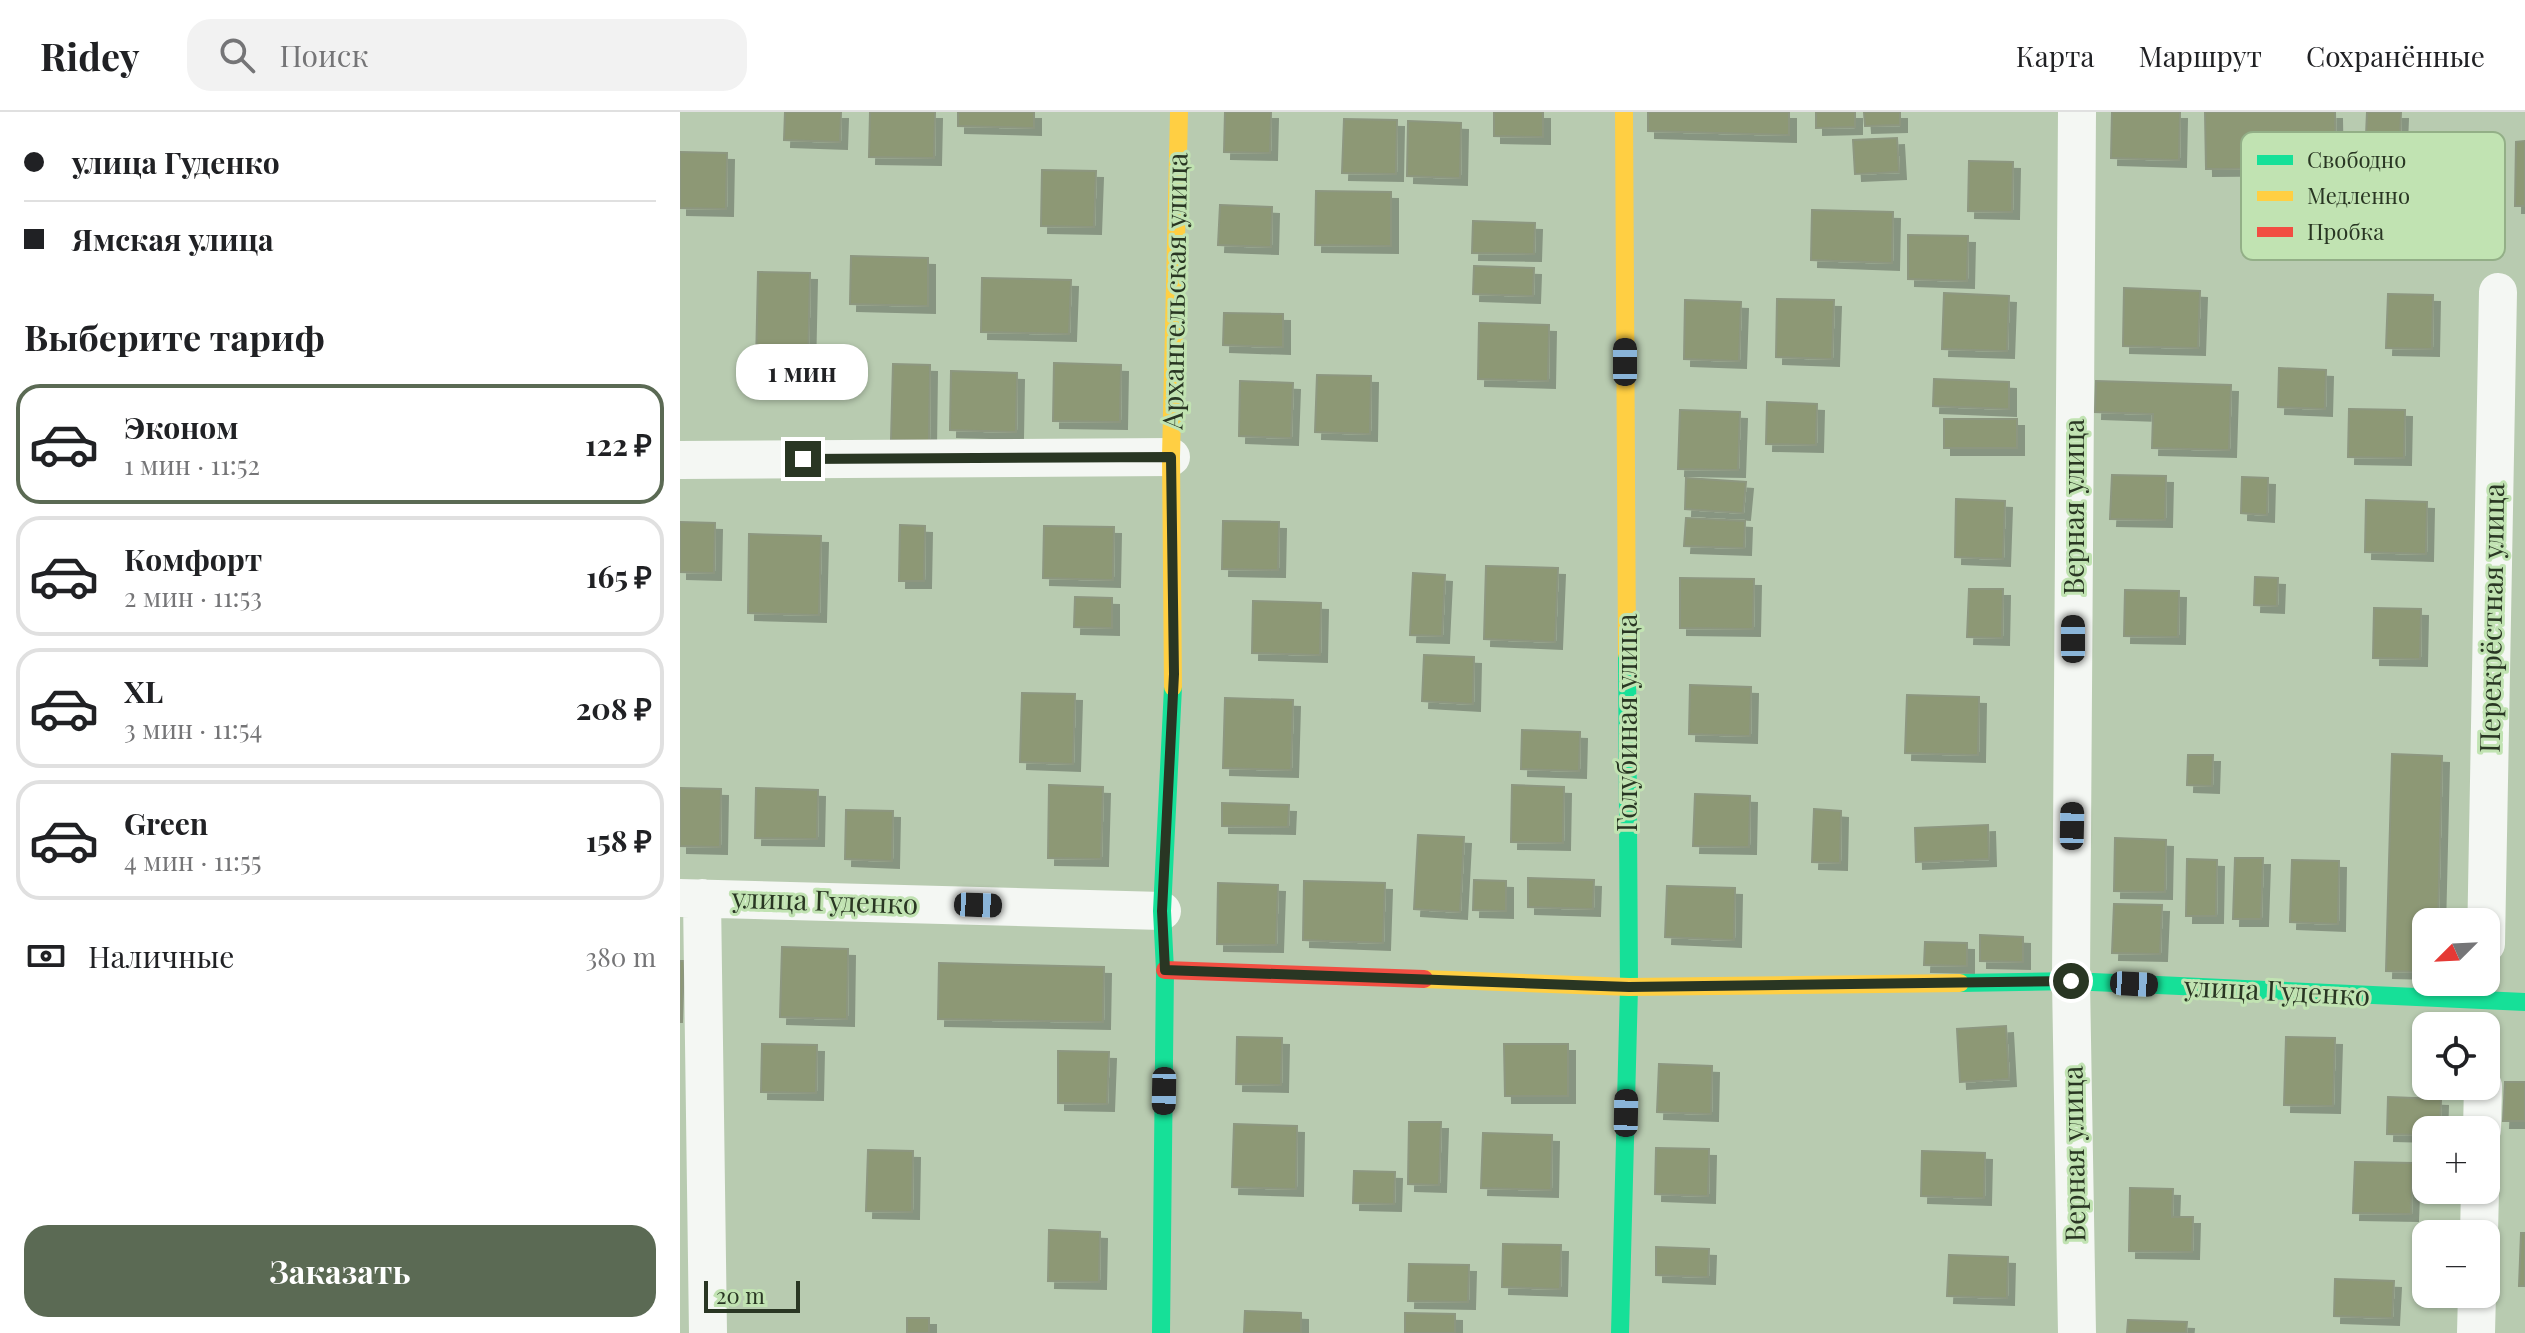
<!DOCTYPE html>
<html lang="ru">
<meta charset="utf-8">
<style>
body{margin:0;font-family:"Playfair Display",serif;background:#f2f2f2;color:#202124;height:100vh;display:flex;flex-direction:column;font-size:30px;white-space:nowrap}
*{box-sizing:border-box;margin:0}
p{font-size:26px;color:#757577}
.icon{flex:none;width:44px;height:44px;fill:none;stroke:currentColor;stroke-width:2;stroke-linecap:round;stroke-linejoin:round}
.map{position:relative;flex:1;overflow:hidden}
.side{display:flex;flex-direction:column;background:#fff;width:680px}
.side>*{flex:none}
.hud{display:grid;align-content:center;height:176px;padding:0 24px;background:#fff}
.needle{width:52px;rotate:246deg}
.controls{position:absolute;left:1732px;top:796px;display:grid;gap:16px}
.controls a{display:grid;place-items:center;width:88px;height:88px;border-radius:16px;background:#fff;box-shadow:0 2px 6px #0004;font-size:40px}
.scale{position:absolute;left:24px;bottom:20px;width:96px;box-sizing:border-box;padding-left:8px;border:4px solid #293623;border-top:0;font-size:22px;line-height:28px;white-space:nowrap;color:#293623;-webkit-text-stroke:6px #c1e3b2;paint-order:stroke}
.end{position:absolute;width:36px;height:36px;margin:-18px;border:10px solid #293623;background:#fff;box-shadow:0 0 0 4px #fff}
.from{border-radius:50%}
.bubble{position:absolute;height:56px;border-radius:24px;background:#fff;box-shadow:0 2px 6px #0004;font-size:26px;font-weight:700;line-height:56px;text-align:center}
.car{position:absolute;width:24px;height:48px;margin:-24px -12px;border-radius:10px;box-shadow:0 0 6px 2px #0007;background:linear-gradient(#222 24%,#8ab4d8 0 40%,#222 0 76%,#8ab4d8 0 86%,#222 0)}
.hud b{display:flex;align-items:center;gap:28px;height:76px;font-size:30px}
.hud b+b{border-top:2px solid #e0e0e0}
.hud i{width:20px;height:20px;background:#202124}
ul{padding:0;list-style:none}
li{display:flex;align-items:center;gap:24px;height:120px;margin:0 16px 12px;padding:0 8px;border:4px solid #e0e0e0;border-radius:24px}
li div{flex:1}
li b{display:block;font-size:30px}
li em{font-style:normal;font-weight:700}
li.selected{border-color:#5b6a54}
li>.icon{width:72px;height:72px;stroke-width:1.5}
h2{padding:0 24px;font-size:36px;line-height:96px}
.pay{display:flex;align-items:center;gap:20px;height:88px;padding:0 24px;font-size:30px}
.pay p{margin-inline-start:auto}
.button{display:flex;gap:16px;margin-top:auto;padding:16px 24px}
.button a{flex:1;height:92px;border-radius:24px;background:#5b6a54;color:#fff;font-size:32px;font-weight:700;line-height:92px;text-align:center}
header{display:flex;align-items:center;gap:48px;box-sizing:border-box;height:112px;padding:0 40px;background:#fff;border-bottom:2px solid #e0e0e0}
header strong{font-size:38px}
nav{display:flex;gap:44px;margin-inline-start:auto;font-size:28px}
.search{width:560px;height:72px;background:#f2f2f2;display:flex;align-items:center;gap:20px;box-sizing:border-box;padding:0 28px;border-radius:24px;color:#757577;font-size:30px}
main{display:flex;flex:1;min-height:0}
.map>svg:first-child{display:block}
.building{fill:#8d9874;stroke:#8d9780;stroke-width:2;filter:url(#shadow)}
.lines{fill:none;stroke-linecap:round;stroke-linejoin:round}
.street{stroke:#f4f7f3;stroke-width:38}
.fast{stroke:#16e098;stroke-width:18}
.slow{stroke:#ffcf43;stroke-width:18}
.jam{stroke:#f24e42;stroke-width:18}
.route{stroke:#293623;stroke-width:10}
.labels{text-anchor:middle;stroke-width:6;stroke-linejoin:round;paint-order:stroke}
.street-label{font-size:28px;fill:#293623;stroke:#c1e3b2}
.key{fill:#c1e3b2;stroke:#93af87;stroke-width:2}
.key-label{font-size:22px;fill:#293623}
</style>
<header>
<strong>Ridey</strong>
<div class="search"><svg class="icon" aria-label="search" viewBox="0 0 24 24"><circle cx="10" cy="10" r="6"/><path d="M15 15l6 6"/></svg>Поиск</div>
<nav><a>Карта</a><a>Маршрут</a><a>Сохранённые</a></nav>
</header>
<main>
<section class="side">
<div class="hud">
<b><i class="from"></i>улица Гуденко</b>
<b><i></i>Ямская улица</b>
</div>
<h2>Выберите тариф</h2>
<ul>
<li class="selected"><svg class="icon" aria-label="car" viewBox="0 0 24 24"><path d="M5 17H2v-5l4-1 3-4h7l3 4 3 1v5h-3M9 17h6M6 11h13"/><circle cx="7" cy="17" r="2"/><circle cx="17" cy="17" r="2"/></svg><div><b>Эконом</b><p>1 мин · 11:52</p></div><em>122 ₽</em></li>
<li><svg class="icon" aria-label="car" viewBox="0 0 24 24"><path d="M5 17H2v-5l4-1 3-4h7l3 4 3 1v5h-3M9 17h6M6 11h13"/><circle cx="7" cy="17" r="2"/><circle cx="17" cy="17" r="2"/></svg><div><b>Комфорт</b><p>2 мин · 11:53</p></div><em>165 ₽</em></li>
<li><svg class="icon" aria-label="car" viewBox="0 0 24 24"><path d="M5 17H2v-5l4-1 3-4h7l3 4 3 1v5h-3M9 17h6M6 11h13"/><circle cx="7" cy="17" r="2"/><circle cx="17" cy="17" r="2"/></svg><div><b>XL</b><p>3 мин · 11:54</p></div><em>208 ₽</em></li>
<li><svg class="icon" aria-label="car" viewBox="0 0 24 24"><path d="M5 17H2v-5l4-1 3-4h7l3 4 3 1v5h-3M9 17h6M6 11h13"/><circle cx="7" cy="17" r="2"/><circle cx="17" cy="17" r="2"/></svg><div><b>Green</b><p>4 мин · 11:55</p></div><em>158 ₽</em></li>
</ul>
<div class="pay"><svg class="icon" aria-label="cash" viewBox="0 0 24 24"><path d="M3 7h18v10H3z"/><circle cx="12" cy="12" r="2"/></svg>Наличные<p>380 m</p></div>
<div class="button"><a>Заказать</a></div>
</section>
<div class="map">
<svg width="1845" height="1221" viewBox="0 0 1845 1221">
<defs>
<filter id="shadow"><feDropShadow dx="7" dy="7" stdDeviation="0" flood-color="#0004"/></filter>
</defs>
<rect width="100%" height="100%" fill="#b8cbb0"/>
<!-- building -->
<path class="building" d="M 105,0 L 161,0 L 160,30 L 104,28 Z
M 190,0 L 255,0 L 254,46 L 189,45 Z
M 278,0 L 354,0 L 354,16 L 278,14 Z
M 545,0 L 591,0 L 590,41 L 544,40 Z
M 814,0 L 863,0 L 863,25 L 814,24 Z
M 968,0 L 1109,0 L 1109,23 L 968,19 Z
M 1136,0 L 1175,0 L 1175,15 L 1136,16 Z
M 1184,0 L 1220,0 L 1220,13 L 1185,14 Z
M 1432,0 L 1500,0 L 1499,48 L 1431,46 Z
M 1525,0 L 1655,0 L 1656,56 L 1526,57 Z
M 1687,0 L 1721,0 L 1720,25 L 1686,24 Z
M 664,7 L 717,8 L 716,62 L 662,61 Z
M 728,9 L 781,11 L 780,66 L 727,64 Z
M 1217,26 L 1219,60 L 1175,62 L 1173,28 Z
M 1845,29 L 1845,94 L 1835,94 L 1836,30 Z
M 0,40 L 47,41 L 46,97 L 0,96 Z
M 1289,49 L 1333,50 L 1332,100 L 1288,99 Z
M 362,58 L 416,59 L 414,115 L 361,114 Z
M 636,79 L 711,80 L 711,134 L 635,133 Z
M 540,93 L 592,95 L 591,135 L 538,133 Z
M 1132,98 L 1213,100 L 1212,151 L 1131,148 Z
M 793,109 L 855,111 L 854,142 L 792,141 Z
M 1228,123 L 1288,124 L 1287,169 L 1228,167 Z
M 171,144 L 248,146 L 248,194 L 170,192 Z
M 794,154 L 854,156 L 853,184 L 793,182 Z
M 78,160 L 130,161 L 128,253 L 76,252 Z
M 302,166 L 391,168 L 389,222 L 301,220 Z
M 1444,176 L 1520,179 L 1518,236 L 1443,234 Z
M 1264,181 L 1329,184 L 1327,239 L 1262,237 Z
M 1708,182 L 1753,183 L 1752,237 L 1706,236 Z
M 1097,187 L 1154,188 L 1152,247 L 1096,245 Z
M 1005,188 L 1061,190 L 1059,249 L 1004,247 Z
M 544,201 L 603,202 L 603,235 L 543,233 Z
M 799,211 L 869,213 L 868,269 L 798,267 Z
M 374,251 L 441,253 L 440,310 L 373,309 Z
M 213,252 L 250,253 L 249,329 L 211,328 Z
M 1599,256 L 1646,258 L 1645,297 L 1598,295 Z
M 271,259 L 337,261 L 336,320 L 270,318 Z
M 637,263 L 691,264 L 690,322 L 635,320 Z
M 1254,267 L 1329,270 L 1329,297 L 1253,294 Z
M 560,269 L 613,271 L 611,326 L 559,324 Z
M 1416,269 L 1551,273 L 1549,338 L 1472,336 L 1473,302 L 1415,300 Z
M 1087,290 L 1137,292 L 1136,333 L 1086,332 Z
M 1669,297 L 1725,298 L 1724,346 L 1668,345 Z
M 1000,298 L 1060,300 L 1058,358 L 998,357 Z
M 1264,307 L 1337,307 L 1337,336 L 1264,336 Z
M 1432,363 L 1486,364 L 1485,408 L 1430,407 Z
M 1562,365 L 1588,366 L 1587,403 L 1561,401 Z
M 1006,366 L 1066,370 L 1063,401 L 1005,397 Z
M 1276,387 L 1325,389 L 1323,447 L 1275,445 Z
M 1686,388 L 1747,390 L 1746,442 L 1685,440 Z
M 1006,406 L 1065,409 L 1064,436 L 1004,434 Z
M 543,409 L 599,410 L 598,458 L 542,457 Z
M 0,410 L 35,411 L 34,461 L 0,460 Z
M 220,413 L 245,414 L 244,469 L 219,469 Z
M 364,414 L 434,415 L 433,468 L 363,466 Z
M 69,422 L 141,424 L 139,503 L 68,501 Z
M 806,454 L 878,456 L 875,530 L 804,527 Z
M 733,461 L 765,463 L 762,524 L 730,523 Z
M 1575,465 L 1598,466 L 1597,494 L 1574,493 Z
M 1000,466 L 1074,467 L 1073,517 L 1000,516 Z
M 1289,477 L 1323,477 L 1322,526 L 1287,525 Z
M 1445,478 L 1499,479 L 1498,525 L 1444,524 Z
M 395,485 L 432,486 L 432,516 L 394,515 Z
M 573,489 L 641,491 L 640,543 L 572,541 Z
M 1694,496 L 1741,497 L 1740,547 L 1693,546 Z
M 744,543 L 794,545 L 793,592 L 742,589 Z
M 1010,573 L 1071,575 L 1070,624 L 1009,622 Z
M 342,581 L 395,582 L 393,652 L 340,650 Z
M 1227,583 L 1299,585 L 1298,643 L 1225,641 Z
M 545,586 L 613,588 L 611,658 L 543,656 Z
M 842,618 L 900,620 L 899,659 L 841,657 Z
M 1712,642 L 1762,644 L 1758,810 L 1746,810 L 1746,860 L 1706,859 Z
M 1508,643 L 1533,643 L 1532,674 L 1507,673 Z
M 369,673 L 423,675 L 421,747 L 368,746 Z
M 832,673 L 884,675 L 883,731 L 831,730 Z
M 0,676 L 41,677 L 40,735 L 0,734 Z
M 76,676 L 138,678 L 137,727 L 75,726 Z
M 1015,682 L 1070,684 L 1069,735 L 1013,734 Z
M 542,691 L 609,693 L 608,715 L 542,714 Z
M 1134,697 L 1161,699 L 1160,751 L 1132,750 Z
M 166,698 L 213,699 L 212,749 L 165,747 Z
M 1308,713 L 1309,747 L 1236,750 L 1235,716 Z
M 738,723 L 784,725 L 780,800 L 734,797 Z
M 1435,726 L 1486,728 L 1485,780 L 1434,779 Z
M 1555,746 L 1583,746 L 1581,807 L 1553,807 Z
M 1507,747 L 1537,748 L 1536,804 L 1506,804 Z
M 1612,748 L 1659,749 L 1658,812 L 1610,810 Z
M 848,766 L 914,768 L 913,797 L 848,795 Z
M 794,768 L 826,769 L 826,799 L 793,798 Z
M 624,769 L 705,771 L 703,831 L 623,828 Z
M 538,771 L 598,773 L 596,833 L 537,832 Z
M 987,774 L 1055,776 L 1054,828 L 985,825 Z
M 1434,792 L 1482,793 L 1480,842 L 1432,841 Z
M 1300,823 L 1343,825 L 1343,850 L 1300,849 Z
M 1245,830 L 1287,831 L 1287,854 L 1244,853 Z
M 102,835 L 168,837 L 167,907 L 100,905 Z
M 0,849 L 4,849 L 2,910 L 0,910 Z
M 259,851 L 424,855 L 423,910 L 258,907 Z
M 1326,914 L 1329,967 L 1280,970 L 1277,917 Z
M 557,925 L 602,926 L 601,973 L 556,972 Z
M 1606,925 L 1655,926 L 1653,994 L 1604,993 Z
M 82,932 L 137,933 L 136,981 L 81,980 Z
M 824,932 L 888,932 L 888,984 L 825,984 Z
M 378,939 L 429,940 L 427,992 L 378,991 Z
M 979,952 L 1032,954 L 1031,1002 L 977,1000 Z
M 1825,970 L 1845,970 L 1845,1009 L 1823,1009 Z
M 1708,985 L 1761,987 L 1760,1018 L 1746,1018 L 1746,1023 L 1707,1022 Z
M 729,1010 L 761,1010 L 759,1073 L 728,1072 Z
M 554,1012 L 617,1014 L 616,1077 L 552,1075 Z
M 803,1021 L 872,1023 L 871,1078 L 801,1076 Z
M 976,1036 L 1029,1037 L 1028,1084 L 975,1082 Z
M 188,1038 L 233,1039 L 232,1100 L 186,1099 Z
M 1242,1039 L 1305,1041 L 1304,1086 L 1241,1084 Z
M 1675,1050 L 1733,1051 L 1731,1102 L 1673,1101 Z
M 674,1059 L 715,1060 L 714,1092 L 673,1091 Z
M 1450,1076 L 1493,1077 L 1492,1105 L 1513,1105 L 1512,1140 L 1449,1139 Z
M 369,1118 L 420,1120 L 419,1170 L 368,1169 Z
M 1841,1121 L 1845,1121 L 1845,1174 L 1839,1174 Z
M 823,1132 L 881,1133 L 880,1177 L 822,1175 Z
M 976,1135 L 1029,1137 L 1028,1165 L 976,1163 Z
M 1269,1143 L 1328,1145 L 1327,1186 L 1267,1184 Z
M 729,1152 L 789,1153 L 788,1190 L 728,1189 Z
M 1655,1167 L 1714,1169 L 1712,1206 L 1654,1204 Z
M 565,1199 L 621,1201 L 621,1221 L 564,1221 Z
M 725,1201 L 775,1202 L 775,1221 L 725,1221 Z
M 227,1206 L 249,1206 L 249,1221 L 227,1221 Z
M 1448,1208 L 1507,1210 L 1506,1221 L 1447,1221 Z"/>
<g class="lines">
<!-- street -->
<path class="street" d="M 0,348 L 491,345
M 0,786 L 482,799
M 22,786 L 28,1221
M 1806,832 L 1818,180
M 1802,1018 L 1803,974
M 1799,1122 L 1800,1078
M 1397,1221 L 1391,869 L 1397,0
M 1796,1221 L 1797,1182"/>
<!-- fast -->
<path class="fast" d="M 1280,871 L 1391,869 L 1845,890
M 481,1221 L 485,858 L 482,799 L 493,575
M 940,1221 L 949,875 L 947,542"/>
<!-- slow -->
<path class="slow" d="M 944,0 L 947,542
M 493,575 L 491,345 L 499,0
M 744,867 L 949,875 L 1280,871"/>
<!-- jam -->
<path class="jam" d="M 485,858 L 744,867"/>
</g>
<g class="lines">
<!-- route -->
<path class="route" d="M 123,347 L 491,345 L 494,562 L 482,799 L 485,858 L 949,875 L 1391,869"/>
</g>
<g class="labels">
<!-- street labels -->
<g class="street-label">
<text transform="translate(495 179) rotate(-89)" y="10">Архангельская улица</text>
<text transform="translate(1394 395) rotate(-90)" y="10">Верная улица</text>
<text transform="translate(1812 506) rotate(-89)" y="10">Перекрёстная улица</text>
<text transform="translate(947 611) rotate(-90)" y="10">Голубиная улица</text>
<text transform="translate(145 789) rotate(2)" y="10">улица Гуденко</text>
<text transform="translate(1597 879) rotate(3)" y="10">улица Гуденко</text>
<text transform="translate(1394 1042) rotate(-91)" y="10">Верная улица</text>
</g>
</g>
<!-- legend -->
<rect x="1561" y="20" width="264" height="128" rx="12" class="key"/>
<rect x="1577" y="43" width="36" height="10" fill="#16e098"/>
<rect x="1577" y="79" width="36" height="10" fill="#ffcf43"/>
<rect x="1577" y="115" width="36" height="10" fill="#f24e42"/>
<g class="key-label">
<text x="1627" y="56">Свободно</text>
<text x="1627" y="92">Медленно</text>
<text x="1627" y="128">Пробка</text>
</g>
</svg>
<div class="controls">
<a><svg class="needle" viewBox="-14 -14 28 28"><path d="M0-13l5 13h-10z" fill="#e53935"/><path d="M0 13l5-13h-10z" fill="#757577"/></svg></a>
<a><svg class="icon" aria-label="locate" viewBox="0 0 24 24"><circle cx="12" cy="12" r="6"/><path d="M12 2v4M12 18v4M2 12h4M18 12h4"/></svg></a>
<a>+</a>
<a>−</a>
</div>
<div class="scale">20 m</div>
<i class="end from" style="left:1391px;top:869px"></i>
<i class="end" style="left:123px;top:347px"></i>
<div class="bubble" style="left:56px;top:232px;width:132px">1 мин</div>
<i class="car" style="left:945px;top:250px;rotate:0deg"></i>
<i class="car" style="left:1393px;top:527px;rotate:0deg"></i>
<i class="car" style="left:1392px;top:714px;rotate:1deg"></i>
<i class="car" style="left:298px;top:793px;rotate:92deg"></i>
<i class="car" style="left:1454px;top:872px;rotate:93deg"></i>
<i class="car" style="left:484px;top:979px;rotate:181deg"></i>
<i class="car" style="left:946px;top:1001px;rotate:1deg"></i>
</div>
</main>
